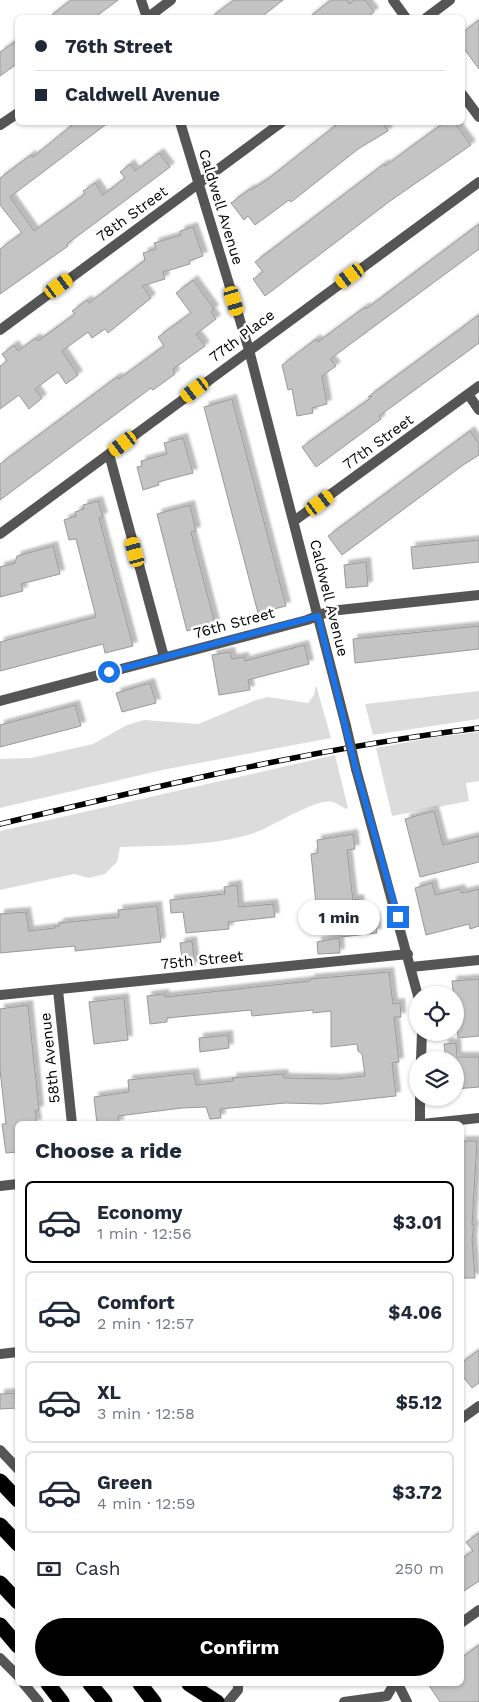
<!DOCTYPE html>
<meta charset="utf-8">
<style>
body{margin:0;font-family:"Work Sans",sans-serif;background:#f6f6f7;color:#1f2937;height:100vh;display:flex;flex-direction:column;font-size:19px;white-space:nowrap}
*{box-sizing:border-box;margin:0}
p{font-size:16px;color:#747a83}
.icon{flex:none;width:28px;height:28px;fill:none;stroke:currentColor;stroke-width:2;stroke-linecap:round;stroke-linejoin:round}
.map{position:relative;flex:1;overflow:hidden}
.details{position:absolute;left:15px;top:1121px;width:449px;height:565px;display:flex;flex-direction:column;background:#fff;border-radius:8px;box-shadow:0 1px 4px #0004}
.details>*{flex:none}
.banner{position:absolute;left:15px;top:15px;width:450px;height:110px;border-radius:8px;box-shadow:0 1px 4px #0004;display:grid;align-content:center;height:110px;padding:0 20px;background:#fff}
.controls{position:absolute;left:409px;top:986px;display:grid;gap:10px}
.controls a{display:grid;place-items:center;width:55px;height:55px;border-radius:50%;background:#fff;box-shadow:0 1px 4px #0004;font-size:25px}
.end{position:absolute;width:22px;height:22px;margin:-11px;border:6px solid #1a73e8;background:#fff;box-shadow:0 0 0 2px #fff}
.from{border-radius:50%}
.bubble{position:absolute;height:35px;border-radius:18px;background:#fff;box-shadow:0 1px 4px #0004;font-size:16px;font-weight:700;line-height:35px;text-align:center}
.car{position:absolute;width:15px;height:30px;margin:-15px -8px;border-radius:6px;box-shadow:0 0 4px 1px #0007;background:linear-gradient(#f5c518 24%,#345 0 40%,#f5c518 0 76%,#345 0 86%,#f5c518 0)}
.banner b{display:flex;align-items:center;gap:18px;height:48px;font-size:19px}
.banner b+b{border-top:1px solid #e0e1e3}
.banner i{width:12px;height:12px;background:#1f2937}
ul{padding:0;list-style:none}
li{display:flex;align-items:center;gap:15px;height:82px;margin:0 10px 8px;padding:0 10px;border:2px solid #e0e1e3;border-radius:8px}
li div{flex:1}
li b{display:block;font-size:19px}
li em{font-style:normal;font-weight:700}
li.on{border-color:#000}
li>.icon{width:45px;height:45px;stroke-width:1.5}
h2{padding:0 20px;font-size:22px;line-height:60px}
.pay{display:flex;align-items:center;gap:12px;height:55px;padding:0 20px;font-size:19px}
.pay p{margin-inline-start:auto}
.button{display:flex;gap:10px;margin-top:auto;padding:10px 20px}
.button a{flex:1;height:58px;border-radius:30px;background:#000;color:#fff;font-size:20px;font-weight:700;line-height:58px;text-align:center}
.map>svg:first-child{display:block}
.green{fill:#dcdcdc}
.building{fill:#c4c4c4;stroke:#999;filter:url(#shadow)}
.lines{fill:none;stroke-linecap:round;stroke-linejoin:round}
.motorway-casing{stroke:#dbdbdb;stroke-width:16}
.minor{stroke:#555;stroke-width:10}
.tertiary{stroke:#555;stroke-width:10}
.motorway{stroke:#000;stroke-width:15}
.rail-casing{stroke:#000;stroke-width:5.5}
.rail{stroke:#fff;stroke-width:4;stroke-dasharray:11;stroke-linecap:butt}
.minor-bridge{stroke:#555;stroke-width:10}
.route{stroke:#1a73e8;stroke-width:6}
.labels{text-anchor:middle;stroke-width:5;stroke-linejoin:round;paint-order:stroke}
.street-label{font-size:15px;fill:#000;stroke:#fff}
</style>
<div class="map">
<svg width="479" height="1702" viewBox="0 0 479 1702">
<defs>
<filter id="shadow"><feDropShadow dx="4.5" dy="-4.5" stdDeviation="1" flood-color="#0004"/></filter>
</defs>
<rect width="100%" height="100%" fill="#fff"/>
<!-- green -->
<path class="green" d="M 316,685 L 331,738 L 162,770 L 0,808 L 0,759 L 31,758 L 93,744 L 127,725 L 144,720 L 198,724 L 256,700 L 268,697 L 308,703 L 314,695 Z
M 479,691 L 479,719 L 373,735 L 365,704 Z
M 479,732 L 479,781 L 466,783 L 469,801 L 392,816 L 376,748 L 436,737 Z
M 335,755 L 348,808 L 346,809 C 342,807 337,803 333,802 C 315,798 273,827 254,833 C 212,847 165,845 120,847 L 117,862 L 105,874 L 89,878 L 74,874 L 0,890 L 0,831 Z"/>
<!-- building -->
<path class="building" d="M 71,0 L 118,0 L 94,18 L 48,18 Z
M 234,0 L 283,0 L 260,18 L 210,18 Z
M 331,0 L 346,0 L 349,4 L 355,0 L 365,0 L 374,12 L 366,18 L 308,18 Z
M 479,20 L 479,69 L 462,46 L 462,33 Z
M 18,40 L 18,63 L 0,76 L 0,52 Z
M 76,122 L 109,122 L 10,197 L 34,231 L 85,194 L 83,191 L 95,183 L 103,195 L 125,178 L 120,172 L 130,164 L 135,171 L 159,153 L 170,167 L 67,244 L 68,246 L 0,294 L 0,249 L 22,233 L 0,205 L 0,178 L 31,155 L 33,157 Z
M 340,122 L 382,122 L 388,131 L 358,149 L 291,202 L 289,200 L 255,225 L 248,216 L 244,220 L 231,203 L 250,189 L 251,190 L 268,179 Z
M 445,122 L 454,122 L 471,145 L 390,201 L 265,296 L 253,279 L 263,272 L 255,262 L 384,164 L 385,166 Z
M 479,224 L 479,249 L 330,359 L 336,366 L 322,376 L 327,404 L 312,408 L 313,413 L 297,416 L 292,389 L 288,390 L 282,365 L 316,339 L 318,342 L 365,307 L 366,309 Z
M 193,227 L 203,256 L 189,261 L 190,264 L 163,272 L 165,279 L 142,286 L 151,298 L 108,333 L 105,329 L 92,338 L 88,332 L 62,351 L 78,375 L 66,384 L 58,372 L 35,389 L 42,398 L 29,409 L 19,395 L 0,409 L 0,366 L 7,361 L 2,354 L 14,345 L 18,351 L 36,338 L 38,341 L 75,314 L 72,311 L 87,300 L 89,303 L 145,260 L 143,253 L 156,249 L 154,243 L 181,235 L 180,231 Z
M 193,280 L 214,309 L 211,312 L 216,319 L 196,334 L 205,346 L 173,369 L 175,374 L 153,390 L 151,388 L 0,500 L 0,464 L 117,377 L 119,379 L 164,346 L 158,337 L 191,313 L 176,293 Z
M 479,315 L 479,343 L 379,416 L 381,419 L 316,467 L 302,447 L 368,400 L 372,396 L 368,397 Z
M 232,399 L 286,606 L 258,613 L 204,407 Z
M 470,431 L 479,444 L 479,455 L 463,465 L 342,555 L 328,536 Z
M 183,438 L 193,473 L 158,482 L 159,485 L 143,490 L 137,467 L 142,466 L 141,461 L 167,454 L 164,443 Z
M 98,501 L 103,517 L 99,518 L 133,646 L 105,653 L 103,644 L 0,671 L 0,642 L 96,617 L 76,539 L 69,540 L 64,520 L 76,516 L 75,512 L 84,509 L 83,505 Z
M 190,505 L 196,531 L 191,532 L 215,624 L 187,631 L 157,514 Z
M 479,540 L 479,562 L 413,569 L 411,547 Z
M 53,546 L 60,574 L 21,584 L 23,591 L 0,597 L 0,567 L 15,563 L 17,556 Z
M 366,562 L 368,586 L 346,588 L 344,565 Z
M 479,626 L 479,649 L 355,663 L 353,639 Z
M 304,645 L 309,664 L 248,680 L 250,690 L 219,695 L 212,655 L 230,652 L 232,659 L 244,657 L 245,661 Z
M 150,683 L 156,703 L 122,712 L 116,693 Z
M 75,705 L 81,726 L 0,747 L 0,725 Z
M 434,811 L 443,845 L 479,836 L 479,862 L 420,877 L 405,819 Z
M 353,834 L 355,849 L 347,850 L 353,900 L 359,899 L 362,918 L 375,917 L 377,933 L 341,937 L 339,915 L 325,916 L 324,904 L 316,904 L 311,854 L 318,853 L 317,840 Z
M 432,883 L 435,895 L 460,889 L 462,893 L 479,889 L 479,926 L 470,929 L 469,924 L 426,935 L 415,888 Z
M 237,885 L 239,907 L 273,904 L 275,917 L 228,922 L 229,929 L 186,933 L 183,912 L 171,913 L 170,900 L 225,894 L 224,887 Z
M 157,906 L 161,942 L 75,951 L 75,946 L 0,953 L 0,914 L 26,912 L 29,931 L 55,928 L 55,926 L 59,926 L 59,923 L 119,917 L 118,910 Z
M 339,938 L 340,953 L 318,954 L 317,942 Z
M 192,941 L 195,966 L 183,967 L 180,943 Z
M 389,972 L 393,1004 L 400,1003 L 401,1017 L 394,1017 L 399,1062 L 392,1063 L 396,1096 L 322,1104 L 285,1103 L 220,1109 L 221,1118 L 210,1119 L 206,1107 L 182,1108 L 118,1116 L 119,1124 L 97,1124 L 94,1097 L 129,1092 L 128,1080 L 194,1073 L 196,1085 L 233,1081 L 232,1078 L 283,1074 L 284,1078 L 338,1079 L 365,1076 L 362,1054 L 358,1051 L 357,1044 L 331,1047 L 331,1011 L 313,1013 L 313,1010 L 252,1016 L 251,1010 L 167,1018 L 167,1022 L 150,1024 L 147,996 L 164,994 L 165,997 L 310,981 L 310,979 Z
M 479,979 L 479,1036 L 458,1038 L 452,981 Z
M 124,998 L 128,1040 L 94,1044 L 89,1002 Z
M 28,1005 L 39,1110 L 35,1111 L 37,1124 L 18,1124 L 18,1152 L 6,1153 L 2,1124 L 6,1124 L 0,1070 L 0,1009 Z
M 228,1035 L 229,1048 L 200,1052 L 199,1038 Z
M 456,1043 L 457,1057 L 479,1057 L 479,1087 L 455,1089 L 455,1060 L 446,1060 L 444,1044 Z
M 461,1141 L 477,1141 L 472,1225 L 474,1225 L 472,1239 L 475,1278 L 461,1278 Z
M 479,1350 L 479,1383 L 472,1388 L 461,1374 L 461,1363 Z
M 18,1393 L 18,1408 L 0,1409 L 0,1394 Z
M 479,1533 L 479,1581 L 461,1593 L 461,1559 L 473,1551 L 466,1542 Z
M 479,1645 L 479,1702 L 440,1702 L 428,1684 L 461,1684 L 461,1658 Z"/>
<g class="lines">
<!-- motorway casing -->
<g class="motorway-casing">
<path id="motorway" d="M 0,1481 L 18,1500
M 0,1525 L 18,1544
M 0,1583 L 18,1602
M 0,1625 L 18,1646
M 48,1684 L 62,1702
M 90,1684 L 105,1702
M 140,1684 L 154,1702
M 189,1684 L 217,1702"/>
</g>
<!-- minor -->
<path class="minor" d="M 141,0 L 147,18
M 393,0 L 406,18
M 147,18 L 171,0
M 426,18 L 450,0
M 462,94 L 479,117
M 180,122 L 249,350 L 346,726
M 0,125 L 18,113
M 0,330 L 282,122
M 468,394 L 479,410
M 109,454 L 164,657
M 294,521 L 479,386
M 0,534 L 479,182
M 0,701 L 307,620 L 330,611 L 479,595
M 356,769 L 418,996
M 411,967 L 479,960
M 58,990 L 72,1124
M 0,995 L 408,954
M 421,1060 L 422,1032
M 420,1124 L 420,1098
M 422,1124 L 479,1118
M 0,1186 L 18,1184
M 0,1354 L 18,1352
M 461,1419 L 479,1406
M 461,1623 L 479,1610
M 398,1684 L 407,1702
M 228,1702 L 238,1690 L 238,1684
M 344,1702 L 387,1696 L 394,1684"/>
<!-- tertiary -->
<path class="tertiary" d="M 0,1450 L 18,1469
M 0,1658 L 18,1676
M 24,1684 L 39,1702"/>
<!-- motorway -->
<use href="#motorway" class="motorway"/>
<!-- rail casing -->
<g class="rail-casing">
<path id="rail" d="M 0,824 C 158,786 317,748 479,728"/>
</g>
<!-- rail -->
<use href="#rail" class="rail"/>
<!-- minor-bridge -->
<path class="minor-bridge" d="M 346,726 L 356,769"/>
</g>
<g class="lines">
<!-- route -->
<path class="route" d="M 109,672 L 318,616 L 356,769 L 398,917"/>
</g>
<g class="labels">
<!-- street labels -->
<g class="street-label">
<text transform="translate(221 207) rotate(73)" y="5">Caldwell Avenue</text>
<text transform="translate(132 214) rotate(-36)" y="5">78th Street</text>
<text transform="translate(242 336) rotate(-37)" y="5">77th Place</text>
<text transform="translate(378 442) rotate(-36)" y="5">77th Street</text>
<text transform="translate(329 598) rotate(76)" y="5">Caldwell Avenue</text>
<text transform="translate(234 623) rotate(-15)" y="5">76th Street</text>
<text transform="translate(202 960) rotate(-6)" y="5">75th Street</text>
<text transform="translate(50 1058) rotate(-96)" y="5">58th Avenue</text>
</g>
</g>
</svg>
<div class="controls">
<a><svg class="icon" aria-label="locate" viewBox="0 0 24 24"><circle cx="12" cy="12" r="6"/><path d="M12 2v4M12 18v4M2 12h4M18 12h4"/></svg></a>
<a><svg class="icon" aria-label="layers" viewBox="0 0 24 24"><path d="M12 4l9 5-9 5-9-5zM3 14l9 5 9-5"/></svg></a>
</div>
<i class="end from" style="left:109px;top:672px"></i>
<i class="end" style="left:398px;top:917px"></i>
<div class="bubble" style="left:298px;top:900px;width:82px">1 min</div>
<i class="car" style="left:350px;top:276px;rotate:234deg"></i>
<i class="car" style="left:59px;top:286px;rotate:54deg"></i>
<i class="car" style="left:234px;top:301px;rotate:163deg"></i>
<i class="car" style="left:195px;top:390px;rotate:233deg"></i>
<i class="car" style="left:123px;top:444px;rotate:233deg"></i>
<i class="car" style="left:320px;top:503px;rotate:54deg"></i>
<i class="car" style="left:135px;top:552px;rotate:345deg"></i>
<div class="banner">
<b><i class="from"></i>76th Street</b>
<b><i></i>Caldwell Avenue</b>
</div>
<section class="details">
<h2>Choose a ride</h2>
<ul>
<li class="on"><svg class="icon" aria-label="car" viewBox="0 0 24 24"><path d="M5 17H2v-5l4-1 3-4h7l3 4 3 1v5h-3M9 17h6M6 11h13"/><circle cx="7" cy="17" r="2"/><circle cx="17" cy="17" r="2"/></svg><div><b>Economy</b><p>1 min · 12:56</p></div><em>$3.01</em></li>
<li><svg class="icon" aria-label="car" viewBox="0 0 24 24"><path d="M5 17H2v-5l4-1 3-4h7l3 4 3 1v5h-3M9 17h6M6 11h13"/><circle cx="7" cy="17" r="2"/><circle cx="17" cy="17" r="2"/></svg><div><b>Comfort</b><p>2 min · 12:57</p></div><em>$4.06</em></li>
<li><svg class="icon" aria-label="car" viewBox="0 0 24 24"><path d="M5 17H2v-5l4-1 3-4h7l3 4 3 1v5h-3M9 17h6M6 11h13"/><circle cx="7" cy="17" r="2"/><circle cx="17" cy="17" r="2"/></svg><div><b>XL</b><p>3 min · 12:58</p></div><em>$5.12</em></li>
<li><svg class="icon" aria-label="car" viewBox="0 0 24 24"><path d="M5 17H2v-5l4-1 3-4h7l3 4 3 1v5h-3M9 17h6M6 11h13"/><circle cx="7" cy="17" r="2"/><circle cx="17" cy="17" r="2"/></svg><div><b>Green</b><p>4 min · 12:59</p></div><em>$3.72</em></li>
</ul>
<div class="pay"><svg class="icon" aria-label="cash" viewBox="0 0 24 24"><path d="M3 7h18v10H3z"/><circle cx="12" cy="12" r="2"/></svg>Cash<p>250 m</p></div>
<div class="button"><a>Confirm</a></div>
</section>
</div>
